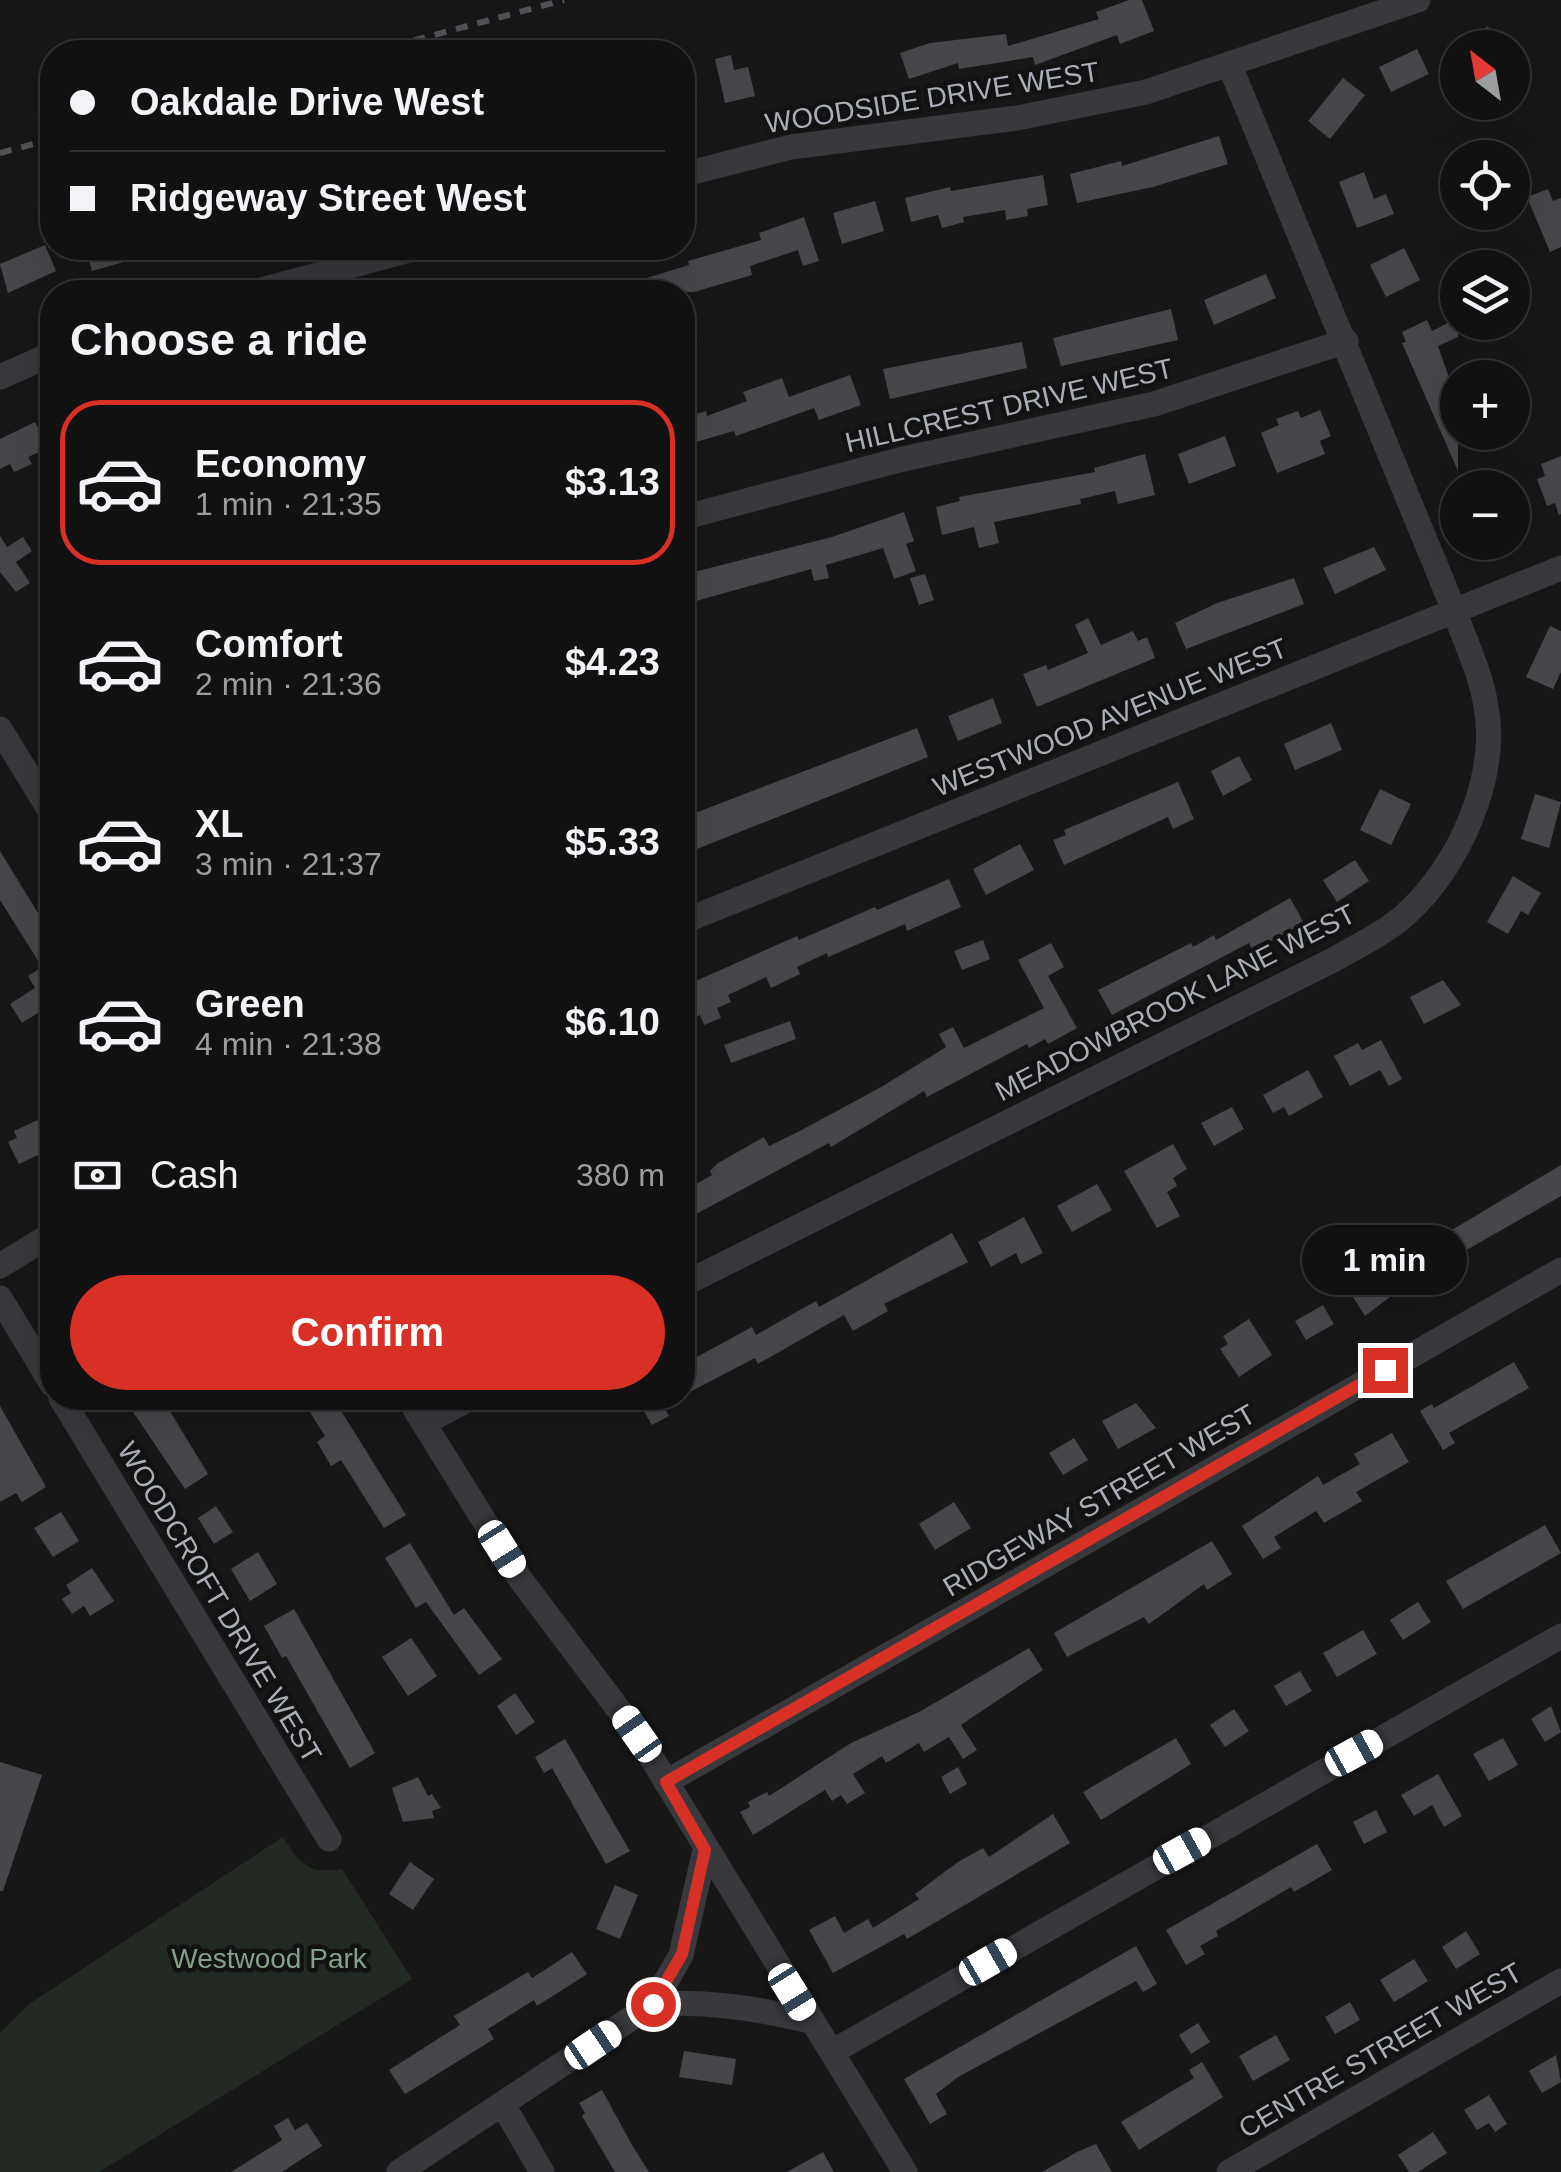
<!DOCTYPE html>
<meta charset="utf-8">
<style>
body{margin:0;font-family:Helvetica,sans-serif;background:#1a1a1b;color:#f1f3f6;height:100vh;display:flex;flex-direction:column;font-size:38px;white-space:nowrap}
*{box-sizing:border-box;margin:0}
p{font-size:32px;color:#9c9d9f}
.icon{flex:none;width:55px;height:55px;fill:none;stroke:currentColor;stroke-width:2;stroke-linecap:round;stroke-linejoin:round}
.map{position:relative;flex:1;overflow:hidden}
.sheet{position:absolute;left:40px;top:280px;width:655px;height:1130px;display:flex;flex-direction:column;background:#111112;border-radius:40px;box-shadow:0 10px 40px #0002,0 0 0 2px #303132}
.sheet>*{flex:none}
.hud{position:absolute;left:40px;top:40px;width:655px;height:220px;border-radius:40px;box-shadow:0 10px 40px #0002,0 0 0 2px #303132;display:grid;align-content:center;height:220px;padding:0 30px;background:#111112}
.needle{width:65px;rotate:329deg}
.controls{position:absolute;left:1440px;top:30px;display:grid;gap:20px}
.controls a{display:grid;place-items:center;width:90px;height:90px;border-radius:50%;background:#111112;box-shadow:0 10px 40px #0002,0 0 0 2px #303132;font-size:50px}
.end{position:absolute;width:45px;height:45px;margin:-22px;border:12px solid #d93025;background:#fff;box-shadow:0 0 0 5px #fff}
.from{border-radius:50%}
.bubble{position:absolute;height:70px;border-radius:35px;background:#111112;box-shadow:0 10px 40px #0002,0 0 0 2px #303132;font-size:32px;font-weight:800;line-height:70px;text-align:center}
.car{position:absolute;width:30px;height:60px;margin:-30px -15px;border-radius:12px;box-shadow:0 0 8px 2px #0007;background:linear-gradient(#fff 24%,#345 0 40%,#fff 0 76%,#345 0 86%,#fff 0)}
.hud b{display:flex;align-items:center;gap:35px;height:95px;font-size:38px}
.hud b+b{border-top:2px solid #303132}
.hud i{width:25px;height:25px;background:#f1f3f6}
ul{padding:0;list-style:none}
li{display:flex;align-items:center;gap:30px;height:165px;margin:0 20px 15px;padding:0 10px;border:5px solid transparent;border-radius:40px}
li div{flex:1}
li b{display:block;font-size:38px}
li em{font-style:normal;font-weight:800}
li.active{border-color:#d93025}
li>.icon{width:90px;height:90px;stroke-width:1.5}
h2{padding:0 30px;font-size:45px;line-height:120px}
.pay{display:flex;align-items:center;gap:25px;height:110px;padding:0 30px;font-size:38px}
.pay p{margin-inline-start:auto}
.cta{display:flex;gap:20px;margin-top:auto;padding:20px 30px}
.cta a{flex:1;height:115px;border-radius:60px;background:#d93025;color:#fff;font-size:40px;font-weight:800;line-height:115px;text-align:center}
.map>svg:first-child{display:block}
.green{fill:#232a24}
.building{fill:#46474b}
.lines{fill:none;stroke-linecap:round;stroke-linejoin:round}
.minor{stroke:#38393d;stroke-width:25}
.rail{stroke:#515358;stroke-width:6;stroke-dasharray:12 10;stroke-linecap:butt}
.route{stroke:#d93025;stroke-width:12}
.labels{text-anchor:middle;stroke-width:9;stroke-linejoin:round;paint-order:stroke}
.street-label{font-size:28px;fill:#aaaeb7;stroke:#121213}
.park-label{font-size:28px;fill:#84a087;stroke:#121213}
</style>
<div class="map">
<svg width="1561" height="2172" viewBox="0 0 1561 2172">
<rect width="100%" height="100%" fill="#171718"/>
<!-- green -->
<path class="green" d="M 283,1837 C 299,1864 310,1875 342,1869 L 412,1979 L 99,2172 L 0,2172 L 0,2033 L 29,2004 Z"/>
<!-- building -->
<path class="building" d="M 1129,0 L 1142,0 L 1154,31 L 1120,44 L 1117,35 L 1035,65 L 1033,57 L 959,69 L 958,63 L 909,79 L 900,53 L 930,43 L 1006,34 L 1008,46 L 1099,19 L 1096,12 Z
M 1487,26 L 1513,48 L 1470,48 Z
M 1417,49 L 1429,74 L 1391,92 L 1379,67 Z
M 731,55 L 734,70 L 748,67 L 755,96 L 725,103 L 715,59 Z
M 1343,78 L 1365,95 L 1330,139 L 1308,121 Z
M 1219,136 L 1228,164 L 1153,187 L 1077,203 L 1070,174 L 1121,161 L 1122,166 Z
M 1364,172 L 1374,199 L 1386,194 L 1394,214 L 1357,228 L 1339,182 Z
M 1043,175 L 1048,205 L 1027,209 L 1028,216 L 1006,220 L 1005,210 L 963,217 L 964,222 L 942,228 L 938,215 L 911,222 L 905,198 L 950,187 L 951,191 Z
M 1548,189 L 1553,201 L 1561,198 L 1561,247 L 1550,252 L 1527,197 Z
M 875,201 L 884,231 L 842,244 L 833,213 Z
M 804,217 L 819,261 L 803,266 L 798,250 L 750,266 L 752,275 L 694,292 L 612,292 L 611,289 L 689,265 L 688,261 L 761,240 L 759,233 Z
M 45,245 L 56,271 L 8,293 L 0,264 Z
M 85,248 L 159,248 L 159,252 L 92,271 Z
M 1404,248 L 1420,280 L 1386,297 L 1370,265 Z
M 1266,274 L 1276,298 L 1214,325 L 1204,300 Z
M 1171,309 L 1178,340 L 1061,366 L 1053,338 Z
M 1458,318 L 1458,337 L 1438,346 L 1458,403 L 1458,471 L 1402,343 L 1406,342 L 1402,332 L 1427,320 L 1432,331 Z
M 1022,342 L 1027,368 L 890,399 L 883,369 Z
M 850,375 L 861,405 L 819,420 L 814,408 L 736,436 L 734,431 L 682,446 L 682,418 L 706,411 L 707,416 L 747,401 L 743,392 L 782,378 L 789,397 Z
M 1320,410 L 1331,436 L 1320,441 L 1325,454 L 1277,473 L 1261,433 L 1279,425 L 1276,419 L 1298,411 L 1301,418 Z
M 35,422 L 48,448 L 28,457 L 32,464 L 14,472 L 10,464 L 0,469 L 0,439 Z
M 1225,436 L 1236,466 L 1189,484 L 1178,454 Z
M 1145,454 L 1155,495 L 1118,504 L 1115,491 L 1080,499 L 1081,504 L 994,522 L 999,543 L 979,548 L 974,527 L 942,535 L 936,507 L 960,501 L 959,497 L 1095,472 L 1094,468 Z
M 1561,456 L 1561,514 L 1559,515 L 1555,503 L 1547,506 L 1537,479 L 1545,476 L 1541,464 Z
M 904,512 L 914,541 L 906,544 L 916,571 L 894,579 L 883,548 L 826,565 L 829,578 L 814,581 L 811,569 L 682,605 L 682,575 L 832,537 Z
M 0,536 L 7,547 L 23,537 L 32,551 L 16,562 L 30,583 L 16,592 L 0,572 Z
M 1374,547 L 1386,570 L 1335,594 L 1323,568 Z
M 925,574 L 934,600 L 919,605 L 910,578 Z
M 1294,578 L 1304,604 L 1186,649 L 1175,623 L 1217,603 Z
M 1088,618 L 1101,645 L 1133,631 L 1138,641 L 1147,637 L 1155,658 L 1037,707 L 1023,674 L 1046,665 L 1048,670 L 1088,653 L 1075,625 Z
M 1550,626 L 1561,631 L 1561,672 L 1553,689 L 1526,677 Z
M 993,698 L 1002,723 L 958,741 L 948,716 Z
M 1331,723 L 1342,750 L 1295,770 L 1284,744 Z
M 917,728 L 928,757 L 682,855 L 682,818 Z
M 1239,756 L 1252,780 L 1223,796 L 1211,771 Z
M 1178,782 L 1194,819 L 1173,829 L 1168,817 L 1064,865 L 1053,840 L 1066,835 L 1064,830 Z
M 1380,789 L 1411,804 L 1391,845 L 1360,830 Z
M 1535,794 L 1561,802 L 1549,848 L 1521,839 Z
M 1020,844 L 1034,870 L 986,895 L 973,869 Z
M 0,851 L 52,936 L 52,1004 L 22,1023 L 10,1004 L 35,988 L 28,976 L 42,967 L 0,900 Z
M 1355,860 L 1369,881 L 1337,902 L 1323,880 Z
M 1513,876 L 1541,893 L 1528,915 L 1521,911 L 1508,934 L 1487,922 Z
M 949,879 L 961,907 L 907,931 L 905,924 L 828,957 L 827,953 L 797,967 L 800,974 L 771,988 L 766,977 L 728,995 L 731,1002 L 717,1008 L 721,1018 L 704,1025 L 700,1015 L 682,1022 L 682,987 L 797,936 L 799,940 L 875,907 L 877,910 Z
M 1290,898 L 1304,923 L 1253,952 L 1249,943 L 1112,1015 L 1098,990 L 1191,943 L 1193,947 L 1214,935 L 1216,940 Z
M 983,940 L 990,959 L 962,970 L 954,951 Z
M 1051,943 L 1064,967 L 1048,976 L 1077,1028 L 1048,1044 L 1045,1039 L 1029,1048 L 1027,1044 L 927,1097 L 924,1091 L 831,1147 L 829,1143 L 696,1214 L 684,1191 L 712,1175 L 710,1171 L 718,1163 L 764,1137 L 769,1146 L 798,1132 L 883,1086 L 946,1047 L 939,1034 L 953,1027 L 964,1048 L 1044,1008 L 1018,960 Z
M 1443,980 L 1461,1005 L 1424,1024 L 1410,997 Z
M 790,1021 L 796,1039 L 731,1063 L 724,1045 Z
M 1381,1040 L 1402,1079 L 1389,1086 L 1380,1070 L 1350,1086 L 1334,1056 L 1358,1043 L 1362,1050 Z
M 1308,1070 L 1323,1097 L 1289,1116 L 1284,1107 L 1273,1113 L 1263,1095 Z
M 1232,1107 L 1244,1129 L 1214,1146 L 1201,1123 Z
M 42,1118 L 52,1148 L 19,1164 L 8,1142 L 17,1138 L 14,1131 Z
M 1173,1144 L 1187,1169 L 1173,1178 L 1177,1186 L 1167,1192 L 1180,1216 L 1157,1228 L 1124,1171 Z
M 1561,1165 L 1561,1196 L 1407,1284 L 1365,1316 L 1346,1286 L 1416,1239 L 1420,1246 L 1440,1237 Z
M 1097,1184 L 1112,1210 L 1072,1232 L 1057,1206 Z
M 1024,1217 L 1043,1253 L 1021,1264 L 1016,1253 L 991,1267 L 978,1242 Z
M 952,1233 L 968,1262 L 884,1304 L 888,1311 L 853,1331 L 844,1315 L 758,1364 L 755,1358 L 682,1396 L 682,1365 L 752,1327 L 756,1335 L 816,1301 L 819,1307 Z
M 1323,1305 L 1334,1324 L 1306,1340 L 1295,1321 Z
M 1249,1319 L 1272,1355 L 1239,1377 L 1220,1349 L 1228,1344 L 1223,1336 Z
M 1514,1362 L 1529,1388 L 1449,1433 L 1455,1443 L 1443,1450 L 1420,1411 L 1432,1404 L 1434,1408 Z
M 144,1398 L 162,1398 L 208,1474 L 185,1489 L 129,1406 Z
M 301,1398 L 333,1398 L 406,1515 L 384,1528 L 341,1460 L 331,1466 L 317,1442 L 325,1436 Z
M 636,1398 L 658,1398 L 669,1416 L 652,1425 Z
M 1136,1403 L 1156,1428 L 1118,1449 L 1102,1421 Z
M 0,1406 L 46,1487 L 22,1502 L 16,1493 L 0,1502 Z
M 1392,1433 L 1409,1462 L 1356,1492 L 1362,1501 L 1324,1523 L 1316,1511 L 1274,1537 L 1281,1548 L 1263,1559 L 1242,1526 L 1318,1476 L 1323,1485 L 1360,1464 L 1354,1454 Z
M 1074,1438 L 1088,1460 L 1063,1475 L 1049,1453 Z
M 954,1502 L 971,1528 L 935,1550 L 919,1524 Z
M 216,1506 L 233,1532 L 214,1544 L 198,1518 Z
M 61,1512 L 79,1541 L 53,1557 L 34,1528 Z
M 1545,1525 L 1561,1553 L 1463,1609 L 1446,1581 Z
M 1212,1541 L 1232,1574 L 1207,1590 L 1204,1584 L 1149,1624 L 1144,1617 L 1067,1657 L 1054,1633 Z
M 410,1543 L 454,1615 L 464,1608 L 502,1659 L 479,1675 L 426,1602 L 416,1608 L 385,1558 Z
M 258,1552 L 277,1584 L 250,1601 L 231,1569 Z
M 92,1568 L 114,1601 L 90,1616 L 84,1606 L 72,1614 L 62,1599 L 71,1593 L 66,1585 Z
M 1418,1602 L 1431,1622 L 1403,1640 L 1390,1620 Z
M 294,1609 L 375,1753 L 350,1768 L 286,1656 L 282,1658 L 264,1626 Z
M 1363,1630 L 1377,1654 L 1337,1677 L 1323,1653 Z
M 411,1638 L 437,1676 L 408,1696 L 382,1657 Z
M 1029,1648 L 1043,1670 L 961,1725 L 977,1750 L 963,1759 L 949,1737 L 924,1752 L 919,1743 L 886,1763 L 882,1756 L 853,1774 L 865,1793 L 847,1804 L 841,1795 L 832,1801 L 825,1790 L 753,1835 L 740,1812 L 750,1807 L 748,1802 L 767,1792 L 769,1796 L 851,1743 L 919,1712 Z
M 1300,1671 L 1312,1691 L 1286,1706 L 1274,1686 Z
M 515,1693 L 535,1722 L 516,1735 L 497,1706 Z
M 1551,1706 L 1561,1732 L 1545,1742 L 1531,1719 Z
M 1234,1709 L 1249,1731 L 1225,1747 L 1210,1725 Z
M 1176,1738 L 1191,1764 L 1101,1820 L 1083,1792 Z
M 1503,1738 L 1518,1765 L 1489,1781 L 1473,1754 Z
M 565,1739 L 630,1851 L 606,1864 L 552,1768 L 544,1773 L 535,1757 Z
M 0,1762 L 42,1775 L 3,1891 L 0,1891 Z
M 958,1767 L 967,1784 L 950,1794 L 941,1777 Z
M 1438,1774 L 1462,1816 L 1444,1827 L 1432,1805 L 1414,1816 L 1401,1795 Z
M 418,1777 L 428,1796 L 432,1794 L 441,1808 L 432,1811 L 434,1818 L 403,1822 L 392,1788 Z
M 1376,1810 L 1387,1832 L 1364,1844 L 1353,1822 Z
M 1053,1814 L 1070,1843 L 907,1939 L 904,1934 L 833,1973 L 809,1930 L 835,1916 L 844,1933 L 868,1919 L 873,1928 L 919,1899 L 915,1894 L 958,1862 L 983,1848 L 989,1857 Z
M 1317,1844 L 1332,1870 L 1294,1892 L 1291,1887 L 1216,1931 L 1218,1936 L 1200,1946 L 1205,1954 L 1186,1965 L 1166,1930 Z
M 410,1862 L 434,1879 L 413,1910 L 389,1894 Z
M 615,1885 L 638,1895 L 620,1939 L 596,1929 Z
M 1466,1931 L 1480,1954 L 1456,1969 L 1442,1947 Z
M 1136,1946 L 1157,1984 L 1143,1992 L 1136,1981 L 958,2077 L 936,2094 L 947,2114 L 930,2124 L 904,2079 Z
M 572,1952 L 587,1974 L 537,2006 L 534,2000 L 488,2029 L 494,2039 L 405,2094 L 389,2070 L 460,2025 L 454,2016 L 528,1972 L 532,1978 Z
M 1414,1959 L 1428,1981 L 1394,2002 L 1380,1980 Z
M 1350,2002 L 1360,2020 L 1335,2034 L 1325,2017 Z
M 1198,2023 L 1210,2042 L 1191,2054 L 1179,2035 Z
M 1276,2035 L 1290,2060 L 1253,2081 L 1239,2056 Z
M 684,2051 L 736,2059 L 732,2085 L 679,2077 Z
M 1556,2055 L 1561,2082 L 1542,2093 L 1529,2071 Z
M 1202,2062 L 1223,2097 L 1139,2150 L 1121,2122 L 1194,2078 L 1189,2070 Z
M 602,2090 L 632,2145 L 649,2172 L 615,2172 L 582,2116 L 585,2113 L 579,2103 Z
M 1489,2095 L 1507,2124 L 1495,2132 L 1489,2123 L 1477,2130 L 1464,2110 Z
M 288,2118 L 295,2130 L 307,2123 L 322,2146 L 282,2172 L 231,2172 L 282,2140 L 274,2126 Z
M 1433,2132 L 1447,2153 L 1418,2172 L 1409,2172 L 1398,2155 Z
M 1096,2144 L 1112,2172 L 1042,2172 L 1077,2152 Z
M 823,2152 L 834,2172 L 787,2172 Z"/>
<g class="lines">
<!-- minor -->
<path class="minor" d="M 682,175 L 791,147 L 1017,118 L 1146,92 L 1418,0
M 254,292 L 417,248
M 0,377 L 52,354
M 682,518 L 899,460 L 1154,404 L 1346,341
M 0,729 L 52,814
M 682,922 L 1561,568
M 0,1266 L 52,1234
M 682,1285 L 1333,960 C 1357,946 1385,933 1405,915 C 1459,867 1499,777 1486,706 C 1481,674 1465,641 1454,610 L 1230,66
M 0,1298 L 52,1384
M 61,1398 L 329,1839
M 408,1398 L 521,1580 L 637,1734 L 905,2172
M 424,1423 L 471,1398
M 666,1782 L 1561,1270
M 653,2004 C 708,2001 756,2008 810,2021
M 832,2052 L 1561,1636
M 503,2105 L 542,2172
M 399,2172 L 653,2004 L 681,1955 L 705,1850
M 1229,2172 L 1561,1981"/>
<!-- rail -->
<path class="rail" d="M 371,52 L 564,0
M 0,153 L 52,139"/>
</g>
<g class="lines">
<!-- route -->
<path class="route" d="M 653,2004 L 682,1954 L 705,1850 L 666,1782 L 1385,1370"/>
</g>
<g class="labels">
<!-- street labels -->
<g class="street-label">
<text transform="translate(932 97) rotate(-9)" y="10">WOODSIDE DRIVE WEST</text>
<text transform="translate(1009 405) rotate(-13)" y="10">HILLCREST DRIVE WEST</text>
<text transform="translate(1110 717) rotate(-22)" y="10">WESTWOOD AVENUE WEST</text>
<text transform="translate(1175 1002) rotate(-27)" y="10">MEADOWBROOK LANE WEST</text>
<text transform="translate(1099 1500) rotate(-30)" y="10">RIDGEWAY STREET WEST</text>
<text transform="translate(220 1602) rotate(59)" y="10">WOODCROFT DRIVE WEST</text>
<text transform="translate(1380 2050) rotate(-30)" y="10">CENTRE STREET WEST</text>
</g>
<!-- park labels -->
<g class="park-label">
<text x="269" y="1968">Westwood Park</text>
</g>
</g>
</svg>
<div class="controls">
<a><svg class="needle" viewBox="-14 -14 28 28"><path d="M0-13l5 13h-10z" fill="#e53935"/><path d="M0 13l5-13h-10z" fill="#9c9d9f"/></svg></a>
<a><svg class="icon" aria-label="locate" viewBox="0 0 24 24"><circle cx="12" cy="12" r="6"/><path d="M12 2v4M12 18v4M2 12h4M18 12h4"/></svg></a>
<a><svg class="icon" aria-label="layers" viewBox="0 0 24 24"><path d="M12 4l9 5-9 5-9-5zM3 14l9 5 9-5"/></svg></a>
<a>+</a>
<a>−</a>
</div>
<i class="end from" style="left:653px;top:2004px"></i>
<i class="end" style="left:1385px;top:1370px"></i>
<div class="bubble" style="left:1302px;top:1225px;width:165px">1 min</div>
<i class="car" style="left:502px;top:1549px;rotate:148deg"></i>
<i class="car" style="left:637px;top:1734px;rotate:325deg"></i>
<i class="car" style="left:1354px;top:1753px;rotate:61deg"></i>
<i class="car" style="left:1182px;top:1851px;rotate:61deg"></i>
<i class="car" style="left:988px;top:1962px;rotate:60deg"></i>
<i class="car" style="left:792px;top:1992px;rotate:148deg"></i>
<i class="car" style="left:593px;top:2045px;rotate:56deg"></i>
<div class="hud">
<b><i class="from"></i>Oakdale Drive West</b>
<b><i></i>Ridgeway Street West</b>
</div>
<section class="sheet">
<h2>Choose a ride</h2>
<ul>
<li class="active"><svg class="icon" aria-label="car" viewBox="0 0 24 24"><path d="M5 17H2v-5l4-1 3-4h7l3 4 3 1v5h-3M9 17h6M6 11h13"/><circle cx="7" cy="17" r="2"/><circle cx="17" cy="17" r="2"/></svg><div><b>Economy</b><p>1 min · 21:35</p></div><em>$3.13</em></li>
<li><svg class="icon" aria-label="car" viewBox="0 0 24 24"><path d="M5 17H2v-5l4-1 3-4h7l3 4 3 1v5h-3M9 17h6M6 11h13"/><circle cx="7" cy="17" r="2"/><circle cx="17" cy="17" r="2"/></svg><div><b>Comfort</b><p>2 min · 21:36</p></div><em>$4.23</em></li>
<li><svg class="icon" aria-label="car" viewBox="0 0 24 24"><path d="M5 17H2v-5l4-1 3-4h7l3 4 3 1v5h-3M9 17h6M6 11h13"/><circle cx="7" cy="17" r="2"/><circle cx="17" cy="17" r="2"/></svg><div><b>XL</b><p>3 min · 21:37</p></div><em>$5.33</em></li>
<li><svg class="icon" aria-label="car" viewBox="0 0 24 24"><path d="M5 17H2v-5l4-1 3-4h7l3 4 3 1v5h-3M9 17h6M6 11h13"/><circle cx="7" cy="17" r="2"/><circle cx="17" cy="17" r="2"/></svg><div><b>Green</b><p>4 min · 21:38</p></div><em>$6.10</em></li>
</ul>
<div class="pay"><svg class="icon" aria-label="cash" viewBox="0 0 24 24"><path d="M3 7h18v10H3z"/><circle cx="12" cy="12" r="2"/></svg>Cash<p>380 m</p></div>
<div class="cta"><a>Confirm</a></div>
</section>
</div>
